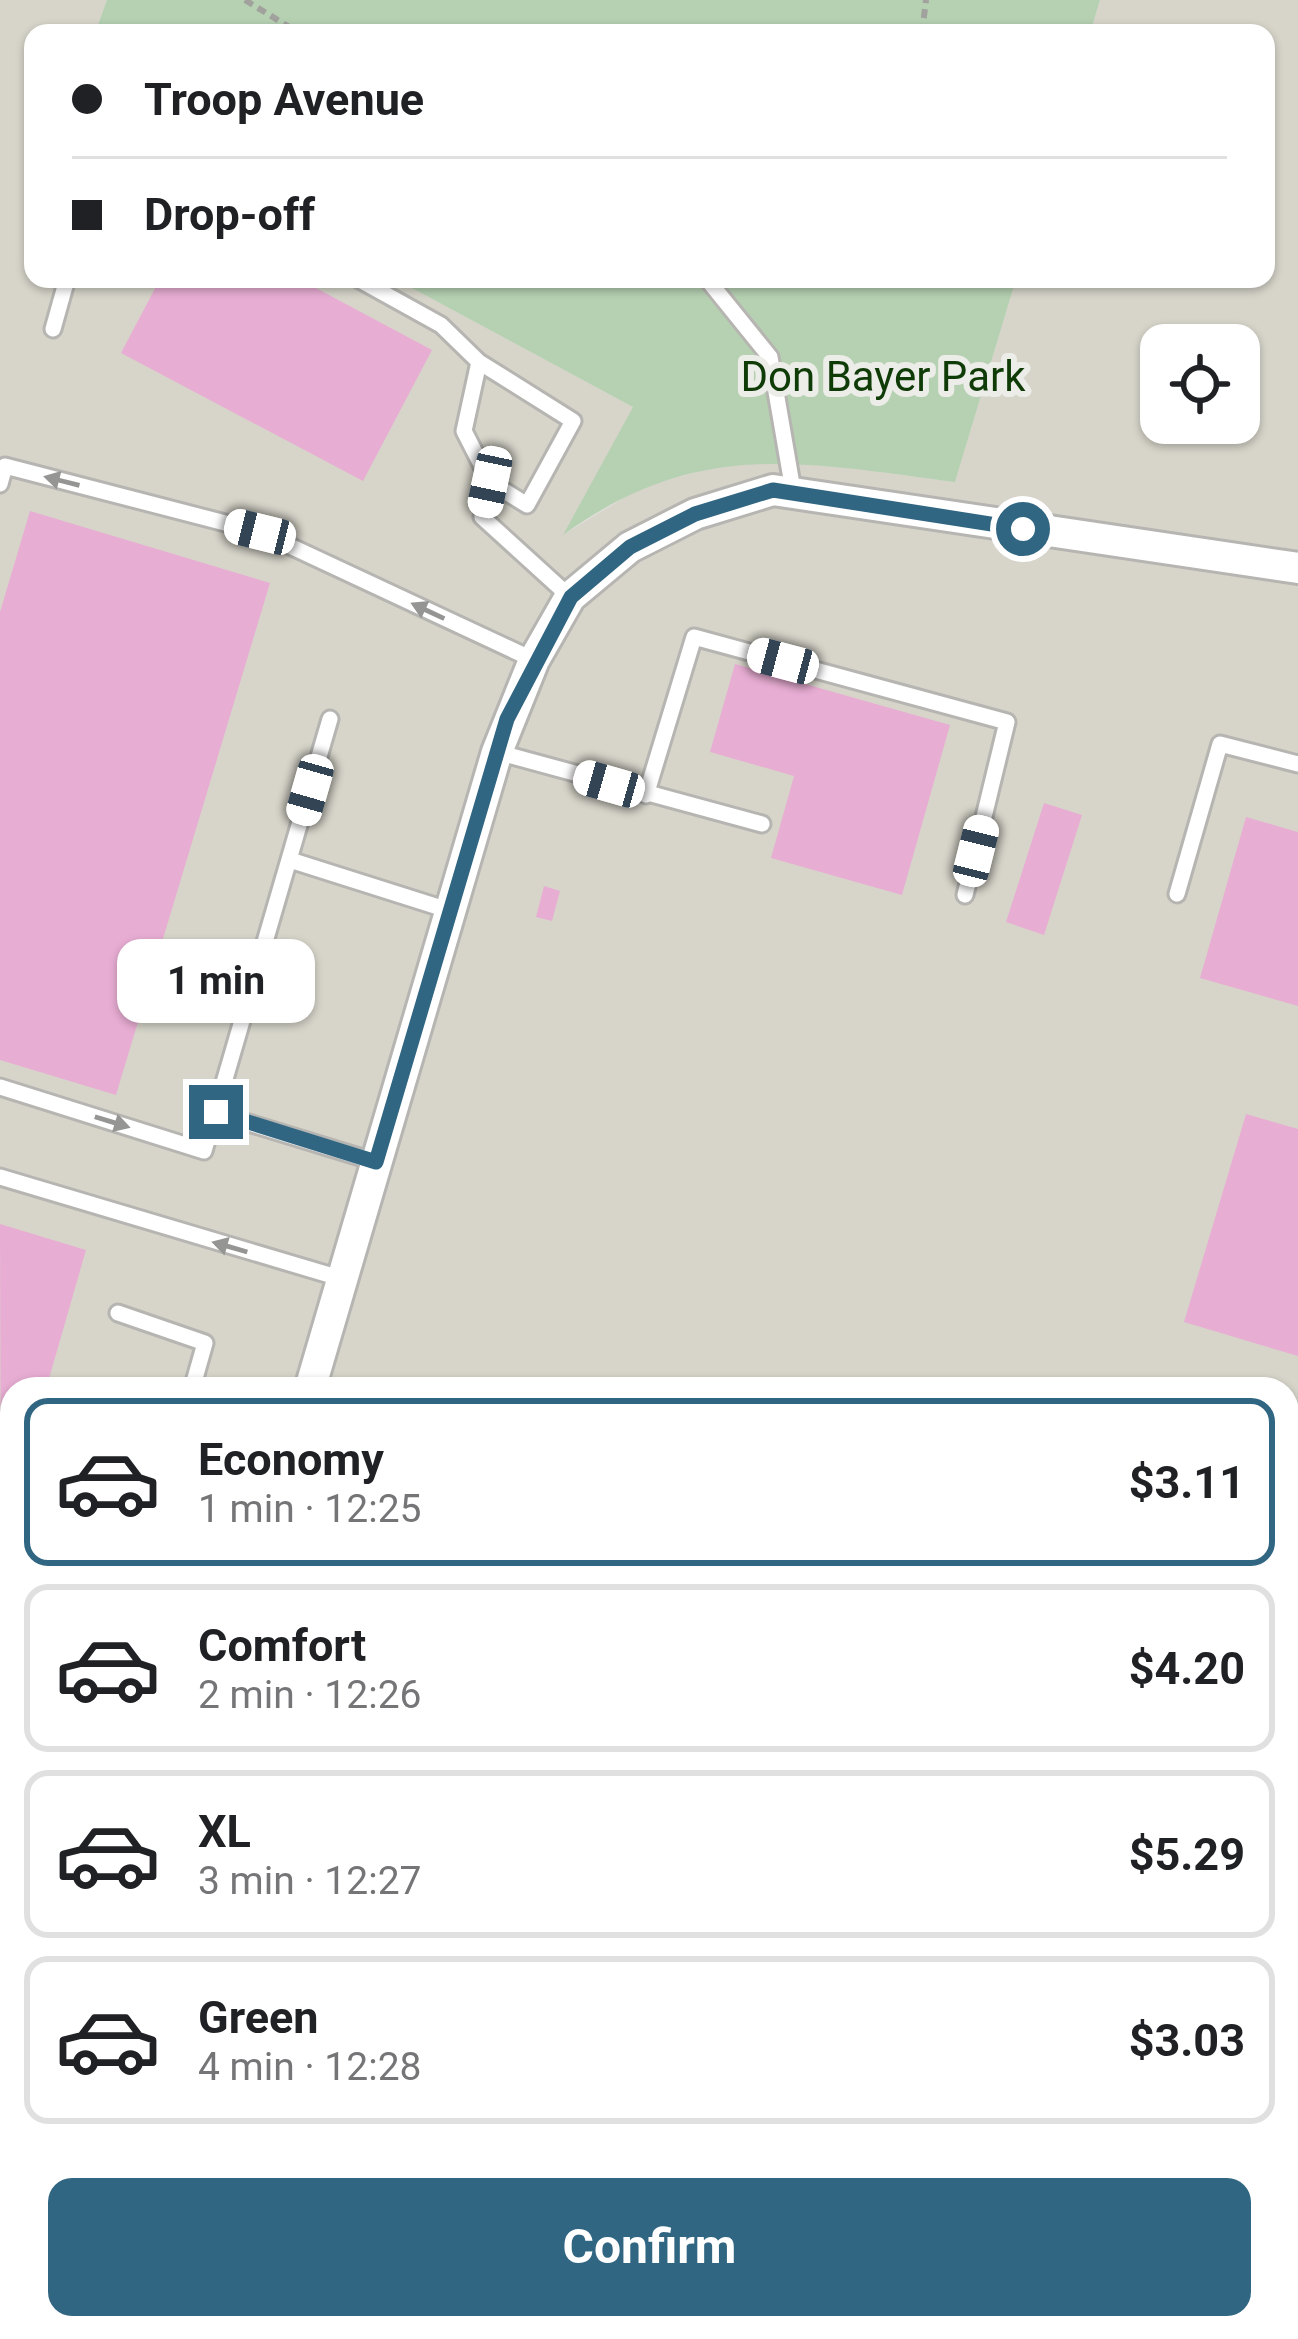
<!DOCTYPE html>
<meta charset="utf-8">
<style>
body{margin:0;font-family:Roboto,sans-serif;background:#f6f6f6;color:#202124;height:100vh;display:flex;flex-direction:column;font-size:45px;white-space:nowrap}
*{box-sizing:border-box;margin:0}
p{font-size:39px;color:#757577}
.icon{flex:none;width:66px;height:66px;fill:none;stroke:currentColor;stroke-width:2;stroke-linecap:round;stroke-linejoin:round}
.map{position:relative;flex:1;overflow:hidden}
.panel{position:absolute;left:0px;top:1377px;width:1299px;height:963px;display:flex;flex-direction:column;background:#fff;border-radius:36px 36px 0 0;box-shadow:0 3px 9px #0004}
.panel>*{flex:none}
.guide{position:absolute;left:24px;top:24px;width:1251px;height:264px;border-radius:24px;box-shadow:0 3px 9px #0004;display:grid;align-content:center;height:264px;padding:0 48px;background:#fff}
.fabs{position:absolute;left:1140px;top:324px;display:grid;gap:24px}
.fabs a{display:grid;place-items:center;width:120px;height:120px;border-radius:24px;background:#fff;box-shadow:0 3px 9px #0004;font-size:60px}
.end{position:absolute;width:54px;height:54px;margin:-27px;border:15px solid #316682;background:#fff;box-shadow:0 0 0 6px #fff}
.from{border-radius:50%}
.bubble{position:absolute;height:84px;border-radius:24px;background:#fff;box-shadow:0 3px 9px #0004;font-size:39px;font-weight:700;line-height:84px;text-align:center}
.car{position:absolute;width:36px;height:72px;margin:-36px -18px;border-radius:15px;box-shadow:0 0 9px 3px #0007;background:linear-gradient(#fff 24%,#345 0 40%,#fff 0 76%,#345 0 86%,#fff 0)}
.guide b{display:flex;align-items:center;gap:42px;height:114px;font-size:45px}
.guide b+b{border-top:3px solid #e0e0e0}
.guide i{width:30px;height:30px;background:#202124}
ul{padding:21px 0 0;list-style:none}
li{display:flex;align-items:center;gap:36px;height:168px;margin:0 24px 18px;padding:0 24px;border:6px solid #e0e0e0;border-radius:24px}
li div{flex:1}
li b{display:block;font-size:45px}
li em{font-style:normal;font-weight:700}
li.current{border-color:#316682}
li>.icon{width:108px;height:108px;stroke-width:1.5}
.action{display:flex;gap:24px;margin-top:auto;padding:24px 48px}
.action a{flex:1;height:138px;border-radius:24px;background:#316682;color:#fff;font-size:48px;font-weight:700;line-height:138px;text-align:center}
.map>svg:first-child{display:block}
.built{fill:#d7d5ca;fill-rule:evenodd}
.green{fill:#b6d1b2}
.building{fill:#e8add3}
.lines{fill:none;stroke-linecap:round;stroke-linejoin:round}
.lane-casing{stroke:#b6b5b1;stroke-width:21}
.street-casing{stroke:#b6b5b1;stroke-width:36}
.secondary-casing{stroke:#b6b5b1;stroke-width:48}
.path{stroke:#a1a19e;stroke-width:6;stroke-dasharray:9 6;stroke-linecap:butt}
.lane{stroke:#fff;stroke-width:15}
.street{stroke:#fff;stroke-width:30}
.secondary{stroke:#fee5e3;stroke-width:42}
.oneway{fill:#959594}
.route{stroke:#316682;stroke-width:15}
.labels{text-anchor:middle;stroke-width:12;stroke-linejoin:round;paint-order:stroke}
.park-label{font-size:42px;fill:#0f3b07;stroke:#ecece8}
</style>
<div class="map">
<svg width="1298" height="2339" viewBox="0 0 1298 2339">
<rect width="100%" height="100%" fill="#dfdedb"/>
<!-- built -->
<path class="built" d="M 0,0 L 107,0 L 95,33 L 33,33 L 33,279 L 395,279 L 633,407 L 566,533 L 642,487 L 729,463 L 798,461 L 955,482 L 1016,279 L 1266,279 L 1266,33 L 1090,33 L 1100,0 L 1298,0 L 1298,2339 L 0,2339 ZM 1161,345 L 1239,345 L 1239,423 L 1161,423 ZM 12,1389 L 1287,1389 L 1287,2328 L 12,2328 Z"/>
<!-- green -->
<path class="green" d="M 107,0 L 1100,0 L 1090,33 L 95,33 Z
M 395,279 L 1016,279 L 955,482 C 802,462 697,438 563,535 L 633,407 Z"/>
<!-- building -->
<path class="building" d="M 160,279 L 299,279 L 432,350 L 363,481 L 121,353 Z
M 30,511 L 270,583 L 116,1095 L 0,1060 L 0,612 Z
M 735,664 L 950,725 L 902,895 L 771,858 L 794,776 L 710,752 Z
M 1044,803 L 1082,815 L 1044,935 L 1006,922 Z
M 1246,817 L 1298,832 L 1298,1006 L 1200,978 Z
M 544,886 L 560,891 L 552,921 L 536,917 Z
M 1246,1114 L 1298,1129 L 1298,1356 L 1184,1322 Z
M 0,1224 L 86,1250 L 46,1389 L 12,1389 L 12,1505 L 1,1542 Z
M 1287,1555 L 1298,1559 L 1298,1592 L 1288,1626 Z
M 958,2328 L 1082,2328 L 1079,2339 L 991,2339 Z"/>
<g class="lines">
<!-- lane casing -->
<g class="lane-casing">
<path id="lane" d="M 358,279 L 441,325 L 479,362 L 464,431 L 490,482 L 482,517 L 570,597
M 707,279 L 770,357 L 794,496
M 53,329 L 67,279
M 479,362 L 573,421 L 527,505 L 490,482
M 0,484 L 5,466 L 260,532 L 534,660
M 497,752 L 762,824
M 646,795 L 694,637 L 1007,722 L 965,895
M 290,860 L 451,911
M 1177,894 L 1220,744 L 1298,764
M 0,1087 L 204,1151 L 330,719
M 216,1113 L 376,1162
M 0,1177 L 343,1279
M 118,1313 L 205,1343 L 192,1389
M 0,1893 L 12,1886"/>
</g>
<!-- street casing -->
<g class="street-casing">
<path id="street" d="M 310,1389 L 497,752 L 534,660 L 570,597 L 630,547 L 695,514 L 773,490 L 1298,568
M 348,2328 L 363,2339"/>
</g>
<!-- secondary casing -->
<g class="secondary-casing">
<path id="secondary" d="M 1287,2137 L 1298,2100
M 1228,2339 L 1231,2328"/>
</g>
<!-- path -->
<path class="path" d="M 245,0 L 299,33
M 922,33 L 926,0"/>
<!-- lane -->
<use href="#lane" class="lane"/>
<!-- street -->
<use href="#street" class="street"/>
<!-- secondary -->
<use href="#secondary" class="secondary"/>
</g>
<!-- one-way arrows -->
<defs><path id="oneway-solid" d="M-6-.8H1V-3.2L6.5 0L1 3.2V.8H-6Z" transform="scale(3)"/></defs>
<g class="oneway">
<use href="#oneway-solid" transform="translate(62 481) rotate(-166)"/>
<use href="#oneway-solid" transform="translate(428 611) rotate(-155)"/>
<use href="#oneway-solid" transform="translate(112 1122) rotate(17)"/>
<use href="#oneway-solid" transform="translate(230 1247) rotate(-164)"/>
</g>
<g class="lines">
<!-- route -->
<path class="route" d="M 216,1112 L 376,1162 L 507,719 L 571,597 L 630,547 L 695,514 L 773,490 L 1023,529"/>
</g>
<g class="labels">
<!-- park labels -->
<g class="park-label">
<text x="883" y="391">Don Bayer Park</text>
</g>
</g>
</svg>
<div class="fabs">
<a><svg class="icon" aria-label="locate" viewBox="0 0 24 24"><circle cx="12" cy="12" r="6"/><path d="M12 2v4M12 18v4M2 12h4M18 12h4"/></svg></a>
</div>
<i class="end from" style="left:1023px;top:529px"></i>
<i class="end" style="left:216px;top:1112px"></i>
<div class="bubble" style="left:117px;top:939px;width:198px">1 min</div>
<i class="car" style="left:490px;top:482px;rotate:192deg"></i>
<i class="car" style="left:260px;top:532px;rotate:284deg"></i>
<i class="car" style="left:783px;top:661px;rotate:285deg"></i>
<i class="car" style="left:609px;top:784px;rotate:286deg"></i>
<i class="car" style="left:310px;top:790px;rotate:196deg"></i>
<i class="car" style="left:976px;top:851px;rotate:14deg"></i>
<div class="guide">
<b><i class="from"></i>Troop Avenue</b>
<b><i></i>Drop-off</b>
</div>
<section class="panel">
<ul>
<li class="current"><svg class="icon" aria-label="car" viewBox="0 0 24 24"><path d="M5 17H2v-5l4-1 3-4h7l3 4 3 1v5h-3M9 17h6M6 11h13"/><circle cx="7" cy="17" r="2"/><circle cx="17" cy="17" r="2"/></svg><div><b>Economy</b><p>1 min · 12:25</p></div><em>$3.11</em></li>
<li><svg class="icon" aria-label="car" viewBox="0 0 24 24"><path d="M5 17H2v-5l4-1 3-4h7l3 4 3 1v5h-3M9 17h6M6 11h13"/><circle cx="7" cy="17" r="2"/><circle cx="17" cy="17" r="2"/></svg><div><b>Comfort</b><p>2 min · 12:26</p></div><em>$4.20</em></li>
<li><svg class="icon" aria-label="car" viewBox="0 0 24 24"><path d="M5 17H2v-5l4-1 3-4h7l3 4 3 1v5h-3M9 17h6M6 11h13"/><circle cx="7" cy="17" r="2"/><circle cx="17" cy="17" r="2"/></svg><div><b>XL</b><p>3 min · 12:27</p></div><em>$5.29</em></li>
<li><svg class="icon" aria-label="car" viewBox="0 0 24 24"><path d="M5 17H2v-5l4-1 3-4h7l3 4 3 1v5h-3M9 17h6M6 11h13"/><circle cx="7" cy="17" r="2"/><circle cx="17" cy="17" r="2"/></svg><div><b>Green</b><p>4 min · 12:28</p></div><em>$3.03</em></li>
</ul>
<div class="action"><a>Confirm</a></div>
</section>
</div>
